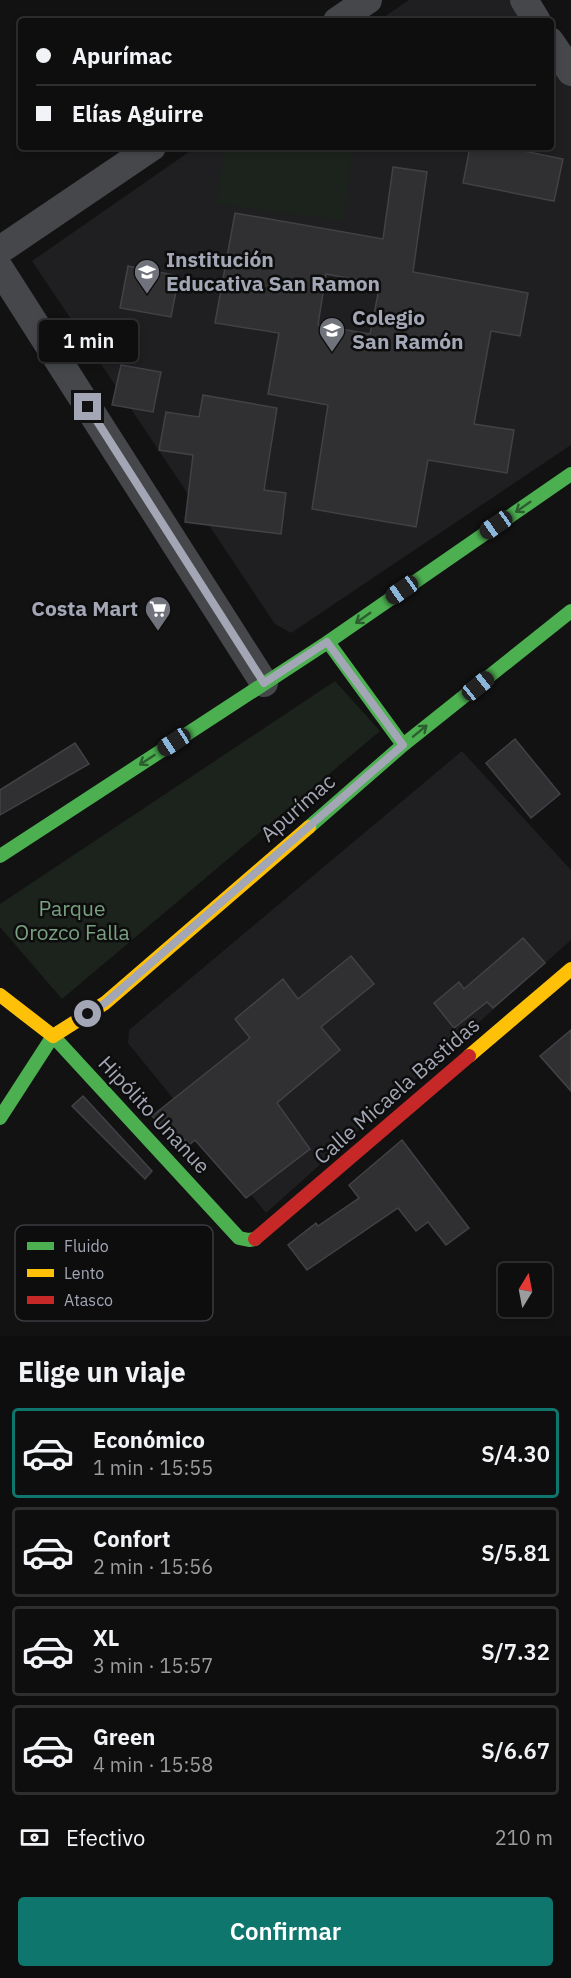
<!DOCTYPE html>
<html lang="es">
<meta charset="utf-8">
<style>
body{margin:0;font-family:"IBM Plex Sans",sans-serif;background:#1c1c1c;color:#f1f3f6;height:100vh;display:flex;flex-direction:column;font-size:22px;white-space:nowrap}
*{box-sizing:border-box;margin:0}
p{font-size:20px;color:#9b9c9e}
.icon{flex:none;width:33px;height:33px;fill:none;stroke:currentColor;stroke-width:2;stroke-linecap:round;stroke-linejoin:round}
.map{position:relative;height:1336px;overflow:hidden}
.panel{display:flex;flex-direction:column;background:#0e0e0e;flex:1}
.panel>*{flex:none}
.guide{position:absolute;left:18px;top:18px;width:536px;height:132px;border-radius:6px;box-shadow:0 3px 9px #0003,0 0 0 2px #2e2e2e;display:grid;align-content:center;height:132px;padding:0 18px;background:#0e0e0e}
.needle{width:39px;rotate:10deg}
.tools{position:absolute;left:498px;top:1263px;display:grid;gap:12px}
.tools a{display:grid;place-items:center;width:54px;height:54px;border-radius:6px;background:#0e0e0e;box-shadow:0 3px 9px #0003,0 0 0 2px #2e2e2e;font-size:30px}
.end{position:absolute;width:27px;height:27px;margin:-14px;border:8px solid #a3a6b4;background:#111;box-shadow:0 0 0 3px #111}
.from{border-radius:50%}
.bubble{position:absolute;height:42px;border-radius:6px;background:#0e0e0e;box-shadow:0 3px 9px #0003,0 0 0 2px #2e2e2e;font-size:20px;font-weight:600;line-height:42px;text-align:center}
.car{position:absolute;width:18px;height:36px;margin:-18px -9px;border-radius:8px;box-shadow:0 0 4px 2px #0007;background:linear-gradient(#222 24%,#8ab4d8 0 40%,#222 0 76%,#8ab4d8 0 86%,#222 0)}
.guide b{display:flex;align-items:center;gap:21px;height:57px;font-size:22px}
.guide b+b{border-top:2px solid #2e2e2e}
.guide i{width:15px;height:15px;background:#f1f3f6}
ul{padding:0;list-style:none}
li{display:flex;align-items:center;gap:18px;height:90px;margin:0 12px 9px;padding:0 6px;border:3px solid #2e2e2e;border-radius:6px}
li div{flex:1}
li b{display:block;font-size:22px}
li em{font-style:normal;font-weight:600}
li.selected{border-color:#0f766e}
li>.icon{width:54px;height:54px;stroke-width:1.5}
h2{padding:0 18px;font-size:27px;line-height:72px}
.pay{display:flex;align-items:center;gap:15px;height:66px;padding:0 18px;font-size:22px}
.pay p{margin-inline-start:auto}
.cta{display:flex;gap:12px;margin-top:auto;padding:12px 18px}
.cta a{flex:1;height:69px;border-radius:6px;background:#0f766e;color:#fff;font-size:24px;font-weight:600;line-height:69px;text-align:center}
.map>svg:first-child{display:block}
.built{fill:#1f1f21}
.green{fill:#1c231d}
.building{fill:#303032;stroke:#424246;stroke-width:1.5;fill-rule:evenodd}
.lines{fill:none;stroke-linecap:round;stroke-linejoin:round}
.street{stroke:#46474b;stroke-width:28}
.fast{stroke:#4caf50;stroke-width:14}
.slow{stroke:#ffc107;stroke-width:14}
.jam{stroke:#c62828;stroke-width:14}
.oneway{stroke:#2c5e2f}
.route{stroke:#a3a6b4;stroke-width:8}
.labels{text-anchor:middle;stroke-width:5;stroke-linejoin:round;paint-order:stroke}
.poi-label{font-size:21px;font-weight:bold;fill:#a3a6b4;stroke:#0d0d0e;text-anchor:start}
.street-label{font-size:21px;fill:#a3a6b4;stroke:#0d0d0e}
.park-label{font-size:21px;fill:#79a080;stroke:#0d0d0e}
.key{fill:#0d0d0e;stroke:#3a3b40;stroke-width:1.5}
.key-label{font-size:16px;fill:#a3a6b4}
</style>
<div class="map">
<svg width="571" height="1336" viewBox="0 0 571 1336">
<rect width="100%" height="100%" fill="#121213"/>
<!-- built -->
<path class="built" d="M 409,0 L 517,0 L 531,21 L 378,21 Z
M 551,49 L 571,79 L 571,445 L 291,633 L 275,624 L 32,261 L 196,147 L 550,147 Z
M 462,751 L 571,870 L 571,940 L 266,1213 L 128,1043 L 129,1030 Z"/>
<!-- green -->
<path class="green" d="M 225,147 L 353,147 L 343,221 L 216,204 Z
M 335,681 L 380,731 L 62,999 L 0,927 L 0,904 Z"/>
<!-- building -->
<path class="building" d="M 470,147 L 504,147 L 563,159 L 554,201 L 463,183 Z
M 393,167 L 427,172 L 413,272 L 528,293 L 520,336 L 491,331 L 474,424 L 514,430 L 507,473 L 428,460 L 416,527 L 312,509 L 328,405 L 268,394 L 279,333 L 215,323 L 235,213 L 383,239 ZM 326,274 L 380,284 L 370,334 L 318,325 Z
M 128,266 L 179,276 L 171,317 L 120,308 Z
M 121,365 L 161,372 L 153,412 L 112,405 Z
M 203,395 L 277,408 L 264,490 L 286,493 L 281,534 L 185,522 L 193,455 L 159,450 L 166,412 L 199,417 Z
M 515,739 L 560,794 L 531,818 L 486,763 Z
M 75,743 L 89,764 L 0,815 L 0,790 Z
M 523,938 L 545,963 L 493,1008 L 487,1002 L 454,1028 L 434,1003 L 459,982 L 464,989 Z
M 351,956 L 374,984 L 321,1027 L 340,1050 L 277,1103 L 310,1149 L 246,1198 L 195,1140 L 189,1145 L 183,1138 L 178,1144 L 152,1116 L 250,1038 L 235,1019 L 283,979 L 298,999 Z
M 571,1030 L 571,1091 L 540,1056 Z
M 83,1096 L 152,1171 L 145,1179 L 72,1106 Z
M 402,1140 L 469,1228 L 446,1245 L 428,1222 L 416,1231 L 398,1208 L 307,1270 L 288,1245 L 316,1223 L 318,1226 L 359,1198 L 349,1185 Z"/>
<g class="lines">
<!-- street -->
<path class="street" d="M 524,0 L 537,21
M 337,21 L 368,0
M 550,41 L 571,72
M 0,250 L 152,147
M 0,269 L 264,683"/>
<!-- fast -->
<path class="fast" d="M 328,642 L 403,745
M 309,827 L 403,745 L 571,611
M 0,856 L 328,642 L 571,474
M 0,1118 L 53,1036 L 239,1238 L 249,1240 L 255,1239"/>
<!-- slow -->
<path class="slow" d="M 0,995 L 53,1036 L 105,1003 L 309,827
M 469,1056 L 571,969"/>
<!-- jam -->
<path class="jam" d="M 255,1239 L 469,1056"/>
</g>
<!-- one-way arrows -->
<defs><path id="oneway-shaft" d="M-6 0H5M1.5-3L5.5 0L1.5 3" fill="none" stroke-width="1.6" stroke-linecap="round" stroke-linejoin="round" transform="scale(1.5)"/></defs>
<g class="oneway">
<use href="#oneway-shaft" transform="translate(523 507) rotate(145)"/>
<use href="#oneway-shaft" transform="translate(363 618) rotate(145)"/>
<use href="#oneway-shaft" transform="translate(420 731) rotate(-39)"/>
<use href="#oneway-shaft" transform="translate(147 760) rotate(147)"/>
</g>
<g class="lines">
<!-- route -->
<path class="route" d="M 88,1014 L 105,1003 L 403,745 L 327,642 L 264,683 L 88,407"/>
</g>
<!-- icons -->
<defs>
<g id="school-pin" transform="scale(1.35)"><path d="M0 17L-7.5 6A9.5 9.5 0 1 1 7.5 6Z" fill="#70727c" stroke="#0d0d0e"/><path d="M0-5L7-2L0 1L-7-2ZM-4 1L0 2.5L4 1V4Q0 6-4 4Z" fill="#fff"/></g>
<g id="supermarket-pin" transform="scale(1.35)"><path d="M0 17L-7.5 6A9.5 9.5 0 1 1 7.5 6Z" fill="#70727c" stroke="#0d0d0e"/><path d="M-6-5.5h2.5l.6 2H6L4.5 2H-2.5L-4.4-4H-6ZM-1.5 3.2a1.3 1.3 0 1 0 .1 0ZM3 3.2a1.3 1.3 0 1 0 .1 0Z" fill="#fff"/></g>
</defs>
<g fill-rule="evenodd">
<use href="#school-pin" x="147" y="272"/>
<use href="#school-pin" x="332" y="330"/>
<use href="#supermarket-pin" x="158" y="609"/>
</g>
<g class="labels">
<!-- poi labels -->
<g class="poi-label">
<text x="166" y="267">Institución<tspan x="166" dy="24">Educativa San Ramon</tspan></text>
<text x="352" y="325">Colegio<tspan x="352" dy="24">San Ramón</tspan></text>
<text x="138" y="616" text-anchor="end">Costa Mart</text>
</g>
<!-- street labels -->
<g class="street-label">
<text transform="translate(298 808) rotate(-41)" y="7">Apurímac</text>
<text transform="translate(397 1091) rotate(-41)" y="7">Calle Micaela Bastidas</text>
<text transform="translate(154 1115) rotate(47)" y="7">Hipólito Unanue</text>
</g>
<!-- park labels -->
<g class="park-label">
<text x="72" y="916">Parque<tspan x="72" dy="24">Orozco Falla</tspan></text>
</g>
</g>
<!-- legend -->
<rect x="15" y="1225" width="198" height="96" rx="9" class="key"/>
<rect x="27" y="1242" width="27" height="8" fill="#4caf50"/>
<rect x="27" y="1269" width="27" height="8" fill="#ffc107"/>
<rect x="27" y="1296" width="27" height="8" fill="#c62828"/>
<g class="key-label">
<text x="64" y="1252">Fluido</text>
<text x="64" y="1279">Lento</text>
<text x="64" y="1306">Atasco</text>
</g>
</svg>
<div class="tools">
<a><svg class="needle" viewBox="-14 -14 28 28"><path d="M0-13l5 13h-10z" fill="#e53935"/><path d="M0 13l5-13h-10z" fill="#9b9c9e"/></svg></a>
</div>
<i class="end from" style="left:88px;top:1014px"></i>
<i class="end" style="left:88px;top:407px"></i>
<div class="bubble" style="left:39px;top:320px;width:99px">1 min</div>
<i class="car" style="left:496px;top:525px;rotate:235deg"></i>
<i class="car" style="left:402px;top:590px;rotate:235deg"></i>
<i class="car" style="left:478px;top:686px;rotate:51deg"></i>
<i class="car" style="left:174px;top:742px;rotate:237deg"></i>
<div class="guide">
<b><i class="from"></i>Apurímac</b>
<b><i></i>Elías Aguirre</b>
</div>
</div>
<section class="panel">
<h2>Elige un viaje</h2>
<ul>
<li class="selected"><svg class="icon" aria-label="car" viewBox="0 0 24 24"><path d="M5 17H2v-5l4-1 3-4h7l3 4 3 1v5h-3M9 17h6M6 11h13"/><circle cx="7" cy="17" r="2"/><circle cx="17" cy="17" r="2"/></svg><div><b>Económico</b><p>1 min · 15:55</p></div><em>S/4.30</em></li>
<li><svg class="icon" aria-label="car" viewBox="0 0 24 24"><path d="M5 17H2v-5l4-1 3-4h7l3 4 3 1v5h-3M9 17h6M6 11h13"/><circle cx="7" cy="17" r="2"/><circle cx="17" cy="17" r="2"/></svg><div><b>Confort</b><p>2 min · 15:56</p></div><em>S/5.81</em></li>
<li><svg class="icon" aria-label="car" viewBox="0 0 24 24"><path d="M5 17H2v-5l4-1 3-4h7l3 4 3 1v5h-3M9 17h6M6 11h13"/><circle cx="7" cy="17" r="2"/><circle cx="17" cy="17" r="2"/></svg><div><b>XL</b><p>3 min · 15:57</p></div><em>S/7.32</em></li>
<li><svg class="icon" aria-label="car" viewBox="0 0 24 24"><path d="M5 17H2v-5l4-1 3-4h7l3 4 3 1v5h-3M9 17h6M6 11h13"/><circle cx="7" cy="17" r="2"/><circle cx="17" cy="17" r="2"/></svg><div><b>Green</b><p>4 min · 15:58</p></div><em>S/6.67</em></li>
</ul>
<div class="pay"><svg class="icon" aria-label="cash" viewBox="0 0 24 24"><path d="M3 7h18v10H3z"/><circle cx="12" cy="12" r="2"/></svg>Efectivo<p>210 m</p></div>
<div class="cta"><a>Confirmar</a></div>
</section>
